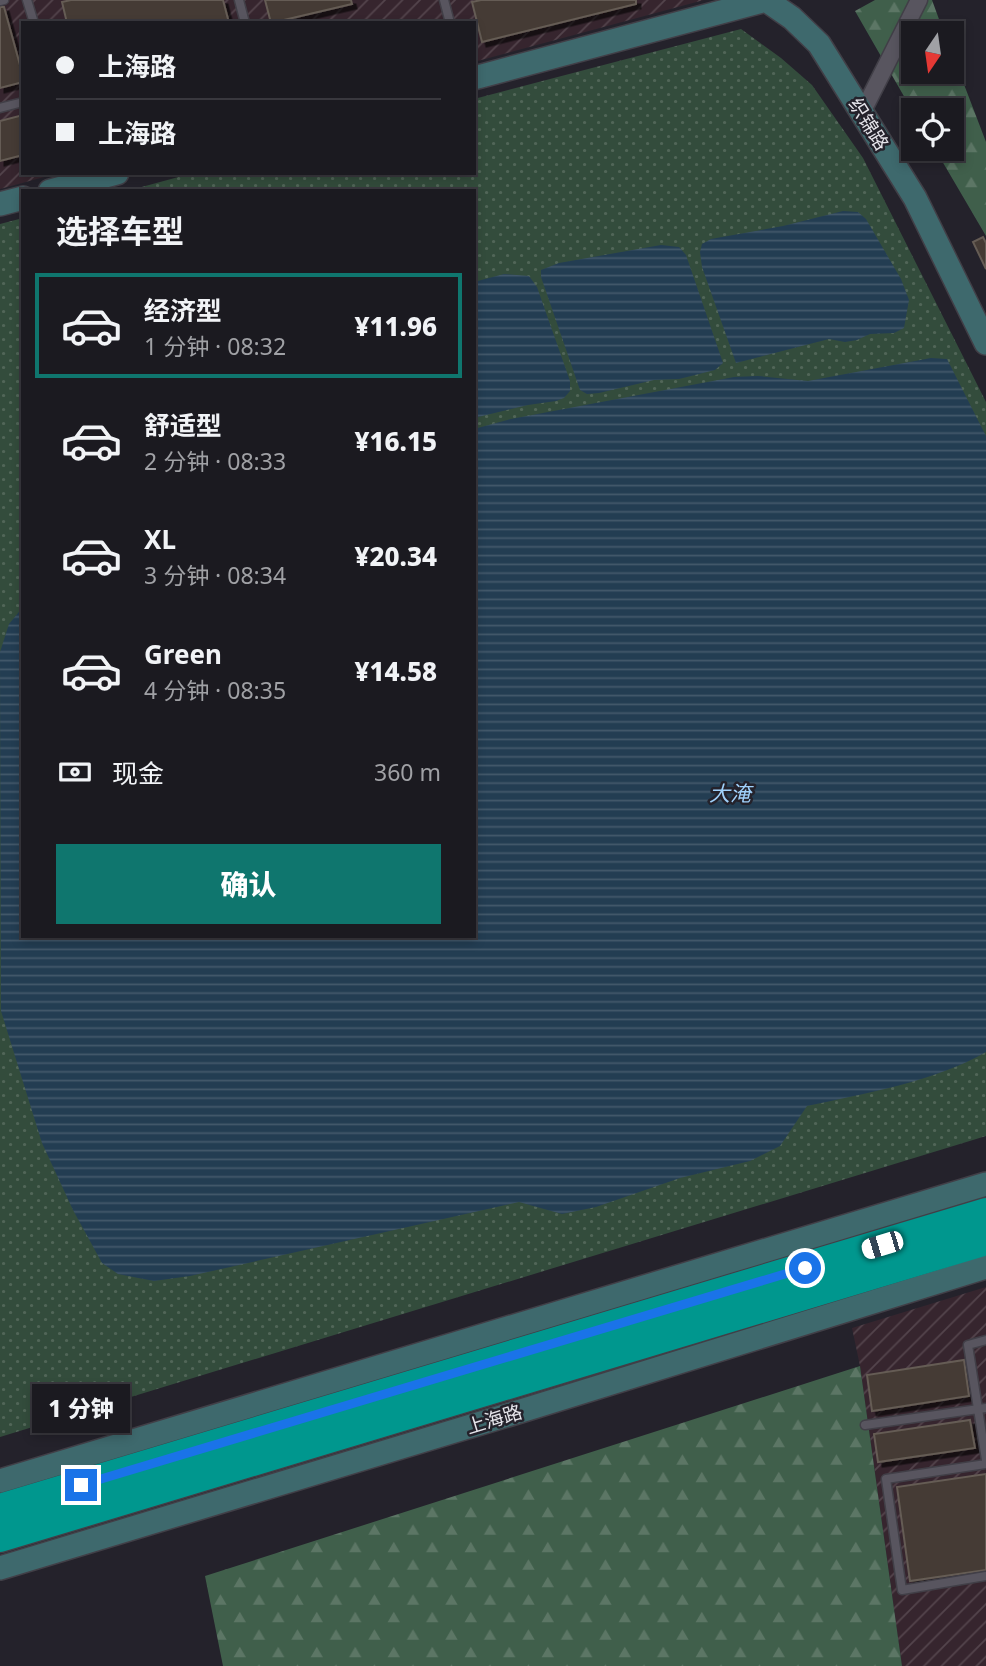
<!DOCTYPE html>
<html lang="zh">
<meta charset="utf-8">
<style>
body{margin:0;font-family:"Noto Sans","Noto Sans SC",sans-serif;background:#242329;color:#f1f3f6;height:100vh;display:flex;flex-direction:column;font-size:26px;white-space:nowrap}
*{box-sizing:border-box;margin:0}
p{font-size:23px;color:#a0a1a5}
.icon{flex:none;width:38px;height:38px;fill:none;stroke:currentColor;stroke-width:2;stroke-linecap:round;stroke-linejoin:round}
.map{position:relative;flex:1;overflow:hidden}
.panel{position:absolute;left:21px;top:189px;width:455px;height:749px;display:flex;flex-direction:column;background:#1b1a20;border-radius:0px;box-shadow:0 4px 10px #0003,0 0 0 2px #39383e}
.panel>*{flex:none}
.banner{position:absolute;left:21px;top:21px;width:455px;height:154px;border-radius:0px;box-shadow:0 4px 10px #0003,0 0 0 2px #39383e;display:grid;align-content:center;height:154px;padding:0 35px;background:#1b1a20}
.needle{width:46px;rotate:193deg}
.fabs{position:absolute;left:901px;top:21px;display:grid;gap:14px}
.fabs a{display:grid;place-items:center;width:63px;height:63px;border-radius:0px;background:#1b1a20;box-shadow:0 4px 10px #0003,0 0 0 2px #39383e;font-size:35px}
.end{position:absolute;width:32px;height:32px;margin:-16px;border:9px solid #1a73e8;background:#fff;box-shadow:0 0 0 4px #fff}
.from{border-radius:50%}
.bubble{position:absolute;height:49px;border-radius:0px;background:#1b1a20;box-shadow:0 4px 10px #0003,0 0 0 2px #39383e;font-size:23px;font-weight:800;line-height:49px;text-align:center}
.car{position:absolute;width:21px;height:42px;margin:-21px -10px;border-radius:9px;box-shadow:0 0 5px 2px #0007;background:linear-gradient(#fff 24%,#345 0 40%,#fff 0 76%,#345 0 86%,#fff 0)}
.banner b{display:flex;align-items:center;gap:24px;height:66px;font-size:26px}
.banner b+b{border-top:2px solid #39383e}
.banner i{width:18px;height:18px;background:#f1f3f6}
ul{padding:0;list-style:none}
li{display:flex;align-items:center;gap:21px;height:105px;margin:0 14px 10px;padding:0 21px;border:4px solid transparent;border-radius:0px}
li div{flex:1}
li b{display:block;font-size:26px}
li em{font-style:normal;font-weight:800}
li.current{border-color:#0f766e}
li>.icon{width:63px;height:63px;stroke-width:1.5}
h2{padding:0 35px;font-size:32px;line-height:84px}
.pay{display:flex;align-items:center;gap:18px;height:77px;padding:0 35px;font-size:26px}
.pay p{margin-inline-start:auto}
.primary-button{display:flex;gap:14px;margin-top:auto;padding:14px 35px}
.primary-button a{flex:1;height:80px;border-radius:0px;background:#0f766e;color:#fff;font-size:28px;font-weight:800;line-height:80px;text-align:center}
.map>svg:first-child{display:block}
.industrial{fill:url(#industrial-furrows)}
.grass{fill:url(#grass-dots)}
.forest{fill:url(#forest-firs)}
.water{fill:url(#water-rules)}
.building{fill:#443b34;stroke:#655c54;stroke-width:2;filter:url(#shadow)}
.lines{fill:none;stroke-linecap:round;stroke-linejoin:round}
.lane-casing{stroke:#413f47;stroke-width:11}
.street-casing{stroke:#413f47;stroke-width:19}
.secondary-casing{stroke:#413f47;stroke-width:26}
.highway-casing{stroke:#413f47;stroke-width:33}
.lane{stroke:#58555f;stroke-width:8}
.street{stroke:#58555f;stroke-width:16}
.secondary{stroke:#3e696d;stroke-width:23}
.highway{stroke:#00978e;stroke-width:30}
.route{stroke:#1a73e8;stroke-width:9}
.labels{text-anchor:middle;stroke-width:5;stroke-linejoin:round;paint-order:stroke}
.street-label{font-size:19px;fill:#e6e5eb;stroke:#24222b}
.water-label{font-size:21px;font-style:italic;fill:#9fd0fa;stroke:#24222b}
</style>
<div class="map">
<svg width="986" height="1666" viewBox="0 0 986 1666">
<defs>
<pattern id="industrial-furrows" width="10" height="10" patternUnits="userSpaceOnUse" patternTransform="scale(1.75)"><rect width="10" height="10" fill="#36252e"/><path d="M-1 1l2-2M0 10L10 0M9 11l2-2" fill="none" stroke="#53444c"/></pattern>
<pattern id="grass-dots" width="8" height="8" patternUnits="userSpaceOnUse" patternTransform="scale(1.75)"><rect width="8" height="8" fill="#334c3c"/><path d="M2 2h.1M6 6h.1" fill="none" stroke="#516658" stroke-width="1.8" stroke-linecap="round"/></pattern>
<pattern id="forest-firs" width="22" height="20" patternUnits="userSpaceOnUse" patternTransform="scale(1.75)"><rect width="22" height="20" fill="#405f4b"/><path d="M5 1l3.5 6h-7zM16 11l3.5 6h-7z" fill="#5c7665"/></pattern>
<pattern id="water-rules" width="6" height="5" patternUnits="userSpaceOnUse" patternTransform="scale(1.75)"><rect width="6" height="5" fill="#233d52"/><path d="M0 2.5h6" fill="none" stroke="#43596b"/></pattern>
<filter id="shadow"><feDropShadow dx="4.5" dy="4.5" stdDeviation="0" flood-color="#0009"/></filter>
</defs>
<rect width="100%" height="100%" fill="#24222b"/>
<!-- industrial -->
<path class="industrial" d="M 0,0 L 704,0 L 474,62 L 474,23 L 23,23 L 23,173 L 59,173 L 0,189 Z
M 986,1287 L 986,1666 L 902,1666 L 860,1366 L 852,1328 Z"/>
<!-- grass -->
<path class="grass" d="M 741,29 L 781,58 L 812,85 L 863,158 L 986,402 L 986,1136 L 0,1437 L 0,224 L 23,218 L 23,936 L 474,936 L 474,191 L 127,191 L 193,173 L 474,173 L 474,99 Z"/>
<!-- forest -->
<path class="forest" d="M 875,0 L 932,0 L 944,33 L 914,33 L 914,72 L 952,72 L 952,53 L 986,142 L 986,236 L 935,149 L 952,149 L 952,110 L 913,112 L 855,11 Z
M 860,1366 L 902,1666 L 223,1666 L 205,1576 Z"/>
<!-- water -->
<path class="water" d="M 843,211 L 858,212 L 866,219 L 901,279 L 909,300 L 904,328 L 894,333 L 870,334 L 857,340 L 845,342 L 829,339 L 736,363 L 702,267 L 700,252 L 702,244 L 711,239 L 783,226 Z
M 661,245 L 679,247 L 686,255 L 723,363 L 715,370 L 679,379 L 654,380 L 599,393 L 587,394 L 580,390 L 541,277 L 541,270 L 559,263 Z
M 504,274 L 529,276 L 537,287 L 570,381 L 570,391 L 564,398 L 556,401 L 528,405 L 474,418 L 474,282 Z
M 931,358 L 947,359 L 986,436 L 986,1052 C 936,1081 863,1094 807,1106 L 780,1146 L 750,1161 L 680,1178 L 596,1207 L 562,1214 L 519,1202 L 190,1276 L 154,1281 L 118,1274 L 102,1263 L 73,1210 L 42,1143 L 1,1011 L 0,652 L 9,624 L 23,607 L 23,936 L 474,936 L 474,429 L 511,419 L 734,377 L 758,376 L 808,381 Z"/>
<!-- building -->
<path class="building" d="M 71,0 L 223,0 L 229,23 L 67,23 L 62,2 Z
M 265,0 L 351,0 L 352,4 L 271,23 Z
M 481,0 L 636,0 L 636,4 L 482,42 L 472,2 Z
M 0,7 L 4,7 L 23,76 L 23,82 L 0,88 Z
M 23,115 L 23,155 L 0,161 L 0,121 Z
M 983,237 L 986,243 L 986,269 L 973,242 Z
M 964,1360 L 969,1396 L 872,1411 L 867,1375 Z
M 970,1420 L 975,1448 L 878,1462 L 874,1434 Z
M 986,1474 L 986,1570 L 910,1581 L 897,1487 Z"/>
<g class="lines">
<!-- lane casing -->
<g class="lane-casing">
<path id="lane" d="M 27,0 L 34,23
M 239,0 L 245,23
M 444,0 L 450,23
M 0,1 L 4,0
M 0,108 L 23,102
M 986,1340 L 968,1345 L 986,1460
M 865,1425 L 986,1408
M 986,1464 L 886,1479 L 902,1590 L 986,1576"/>
</g>
<!-- street casing -->
<g class="street-casing">
<path id="street" d="M 862,113 L 919,0"/>
</g>
<!-- secondary casing -->
<g class="secondary-casing">
<path id="secondary" d="M 766,0 L 792,18 L 819,44 L 915,198 L 986,343
M 474,78 L 766,0
M 50,191 L 117,173
M 0,204 L 23,198
M 0,1481 L 986,1184
M 0,1568 L 524,1410 L 986,1267"/>
</g>
<!-- highway casing -->
<g class="highway-casing">
<path id="highway" d="M 0,1509 L 986,1213
M 0,1537 L 986,1240"/>
</g>
<!-- lane -->
<use href="#lane" class="lane"/>
<!-- street -->
<use href="#street" class="street"/>
<!-- secondary -->
<use href="#secondary" class="secondary"/>
<!-- highway -->
<use href="#highway" class="highway"/>
</g>
<g class="lines">
<!-- route -->
<path class="route" d="M 81,1485 L 805,1268"/>
</g>
<g class="labels">
<!-- street labels -->
<g class="street-label">
<text transform="translate(869 124) rotate(58)" y="7">织锦路</text>
<text transform="translate(494 1419) rotate(-17)" y="7">上海路</text>
</g>
<!-- water labels -->
<g class="water-label">
<text x="730" y="801">大淹</text>
</g>
</g>
</svg>
<div class="fabs">
<a><svg class="needle" viewBox="-14 -14 28 28"><path d="M0-13l5 13h-10z" fill="#e53935"/><path d="M0 13l5-13h-10z" fill="#a0a1a5"/></svg></a>
<a><svg class="icon" aria-label="locate" viewBox="0 0 24 24"><circle cx="12" cy="12" r="6"/><path d="M12 2v4M12 18v4M2 12h4M18 12h4"/></svg></a>
</div>
<i class="end from" style="left:805px;top:1268px"></i>
<i class="end" style="left:81px;top:1485px"></i>
<div class="bubble" style="left:32px;top:1384px;width:98px">1 分钟</div>
<i class="car" style="left:882px;top:1245px;rotate:253deg"></i>
<div class="banner">
<b><i class="from"></i>上海路</b>
<b><i></i>上海路</b>
</div>
<section class="panel">
<h2>选择车型</h2>
<ul>
<li class="current"><svg class="icon" aria-label="car" viewBox="0 0 24 24"><path d="M5 17H2v-5l4-1 3-4h7l3 4 3 1v5h-3M9 17h6M6 11h13"/><circle cx="7" cy="17" r="2"/><circle cx="17" cy="17" r="2"/></svg><div><b>经济型</b><p>1 分钟 · 08:32</p></div><em>¥11.96</em></li>
<li><svg class="icon" aria-label="car" viewBox="0 0 24 24"><path d="M5 17H2v-5l4-1 3-4h7l3 4 3 1v5h-3M9 17h6M6 11h13"/><circle cx="7" cy="17" r="2"/><circle cx="17" cy="17" r="2"/></svg><div><b>舒适型</b><p>2 分钟 · 08:33</p></div><em>¥16.15</em></li>
<li><svg class="icon" aria-label="car" viewBox="0 0 24 24"><path d="M5 17H2v-5l4-1 3-4h7l3 4 3 1v5h-3M9 17h6M6 11h13"/><circle cx="7" cy="17" r="2"/><circle cx="17" cy="17" r="2"/></svg><div><b>XL</b><p>3 分钟 · 08:34</p></div><em>¥20.34</em></li>
<li><svg class="icon" aria-label="car" viewBox="0 0 24 24"><path d="M5 17H2v-5l4-1 3-4h7l3 4 3 1v5h-3M9 17h6M6 11h13"/><circle cx="7" cy="17" r="2"/><circle cx="17" cy="17" r="2"/></svg><div><b>Green</b><p>4 分钟 · 08:35</p></div><em>¥14.58</em></li>
</ul>
<div class="pay"><svg class="icon" aria-label="cash" viewBox="0 0 24 24"><path d="M3 7h18v10H3z"/><circle cx="12" cy="12" r="2"/></svg>现金<p>360 m</p></div>
<div class="primary-button"><a>确认</a></div>
</section>
</div>
